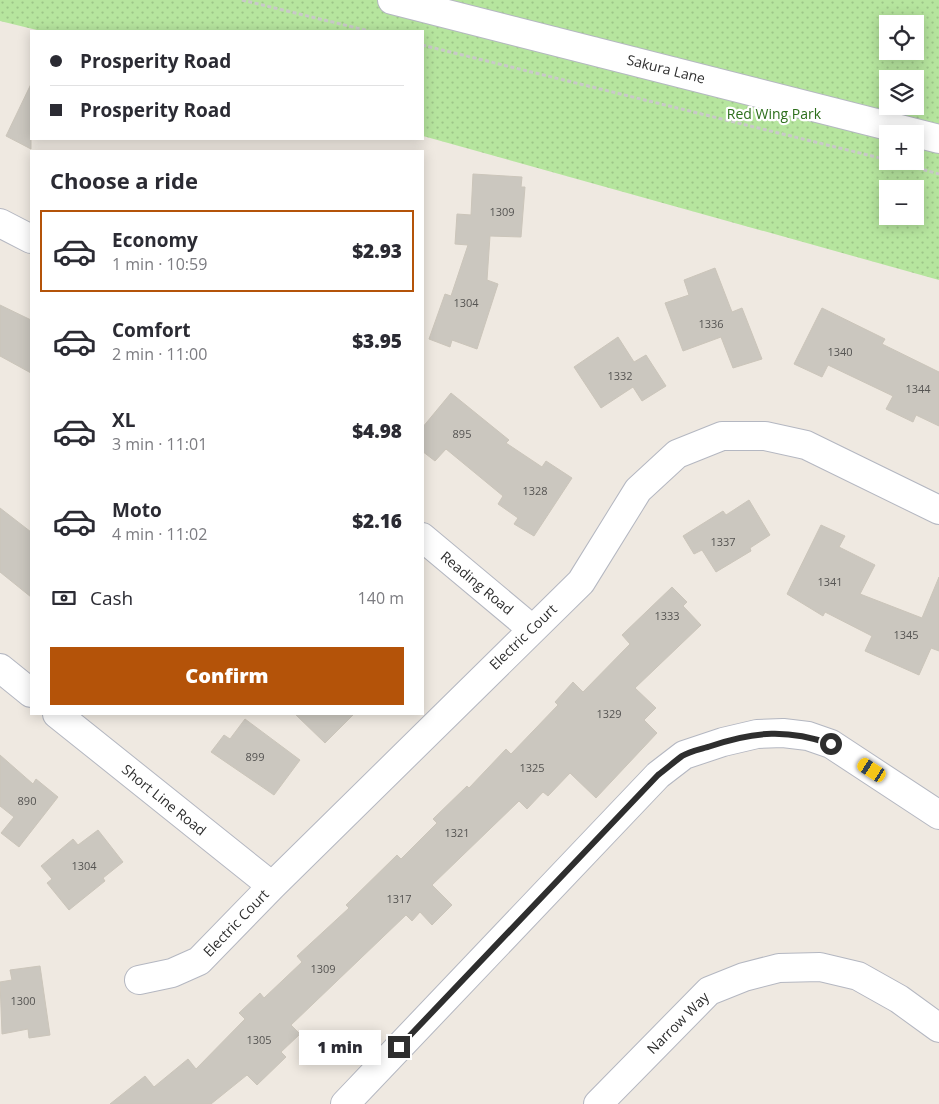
<!DOCTYPE html>
<meta charset="utf-8">
<style>
body{margin:0;font-family:"Open Sans",sans-serif;background:#f7f7f7;color:#2b2b33;height:100vh;display:flex;flex-direction:column;font-size:19px;white-space:nowrap}
*{box-sizing:border-box;margin:0}
p{font-size:16px;color:#7c7c81}
.icon{flex:none;width:28px;height:28px;fill:none;stroke:currentColor;stroke-width:2;stroke-linecap:round;stroke-linejoin:round}
.map{position:relative;flex:1;overflow:hidden}
.drawer{position:absolute;left:30px;top:150px;width:394px;height:565px;display:flex;flex-direction:column;background:#fff;border-radius:0px;box-shadow:0 2px 12px #0003}
.drawer>*{flex:none}
.hud{position:absolute;left:30px;top:30px;width:394px;height:110px;border-radius:0px;box-shadow:0 2px 12px #0003;display:grid;align-content:center;height:110px;padding:0 20px;background:#fff}
.buttons{position:absolute;left:879px;top:15px;display:grid;gap:10px}
.buttons a{display:grid;place-items:center;width:45px;height:45px;border-radius:0px;background:#fff;box-shadow:0 2px 12px #0003;font-size:25px}
.end{position:absolute;width:22px;height:22px;margin:-11px;border:6px solid #2e2e2e;background:#fff;box-shadow:0 0 0 2px #fff}
.from{border-radius:50%}
.bubble{position:absolute;height:35px;border-radius:0px;background:#fff;box-shadow:0 2px 12px #0003;font-size:16px;font-weight:800;line-height:35px;text-align:center}
.car{position:absolute;width:15px;height:30px;margin:-15px -8px;border-radius:6px;box-shadow:0 0 4px 1px #0007;background:linear-gradient(#f5c518 24%,#345 0 40%,#f5c518 0 76%,#345 0 86%,#f5c518 0)}
.hud b{display:flex;align-items:center;gap:18px;height:48px;font-size:19px}
.hud b+b{border-top:1px solid #e1e1e2}
.hud i{width:12px;height:12px;background:#2b2b33}
ul{padding:0;list-style:none}
li{display:flex;align-items:center;gap:15px;height:82px;margin:0 10px 8px;padding:0 10px;border:2px solid transparent;border-radius:0px}
li div{flex:1}
li b{display:block;font-size:19px}
li em{font-style:normal;font-weight:800}
li.active{border-color:#b45309}
li>.icon{width:45px;height:45px;stroke-width:1.5}
h2{padding:0 20px;font-size:22px;line-height:60px}
.pay{display:flex;align-items:center;gap:12px;height:55px;padding:0 20px;font-size:19px}
.pay p{margin-inline-start:auto}
.cta{display:flex;gap:10px;margin-top:auto;padding:10px 20px}
.cta a{flex:1;height:58px;border-radius:0px;background:#b45309;color:#fff;font-size:20px;font-weight:800;line-height:58px;text-align:center}
.map>svg:first-child{display:block}
.park{fill:url(#park-dots);fill-rule:evenodd}
.building{fill:#cbc7bf;stroke:#cbc5ba}
.lines{fill:none;stroke-linecap:round;stroke-linejoin:round}
.minor-casing{stroke:#b4b7c1;stroke-width:30}
.path{stroke:#c9c9c9;stroke-width:3;stroke-dasharray:4 2.5;stroke-linecap:butt}
.minor{stroke:#fff;stroke-width:28}
.route{stroke:#2e2e2e;stroke-width:6}
.labels{text-anchor:middle;stroke-width:4.5;stroke-linejoin:round;paint-order:stroke}
.number-label{font-size:11px;fill:#555452}
.street-label{font-size:14px;fill:#2e2e2e;stroke:#fff}
.park-label{font-size:14px;fill:#2c6e1b;stroke:#fff}
</style>
<div class="map">
<svg width="939" height="1104" viewBox="0 0 939 1104">
<defs>
<pattern id="park-dots" width="8" height="8" patternUnits="userSpaceOnUse" patternTransform="scale(1.25)"><rect width="8" height="8" fill="#b6e59e"/><path d="M2 2h.1M6 6h.1" fill="none" stroke="#9dc588" stroke-width="1.8" stroke-linecap="round"/></pattern>
</defs>
<rect width="100%" height="100%" fill="#efe9e1"/>
<!-- park -->
<path class="park" d="M 0,0 L 939,0 L 939,280 L 423,136 L 422,31 L 41,31 L 0,21 ZM 888,24 L 915,24 L 915,51 L 888,51 ZM 888,79 L 915,79 L 915,106 L 888,106 ZM 888,134 L 915,134 L 915,161 L 888,161 ZM 888,189 L 915,189 L 915,216 L 888,216 Z"/>
<!-- building -->
<path class="building" d="M 31,84 L 31,149 L 6,136 Z
M 473,174 L 522,177 L 521,187 L 525,187 L 521,237 L 490,236 L 487,280 L 498,284 L 477,349 L 452,340 L 450,347 L 429,339 L 445,294 L 451,296 L 468,245 L 455,244 L 457,214 L 471,215 Z
M 715,268 L 732,312 L 742,308 L 762,359 L 733,368 L 721,337 L 683,351 L 665,303 L 689,295 L 684,280 Z
M 0,305 L 31,320 L 31,373 L 0,356 Z
M 822,308 L 885,339 L 882,344 L 939,372 L 939,426 L 916,415 L 913,422 L 886,409 L 893,396 L 828,365 L 822,377 L 794,364 Z
M 618,337 L 634,362 L 646,355 L 666,386 L 642,401 L 633,387 L 601,408 L 574,367 Z
M 451,393 L 509,440 L 506,443 L 542,467 L 546,461 L 572,478 L 534,536 L 514,524 L 518,518 L 498,504 L 503,496 L 446,449 L 435,461 L 422,451 L 422,428 Z
M 749,500 L 770,535 L 750,548 L 751,551 L 716,572 L 702,550 L 694,554 L 683,536 L 723,511 L 726,515 Z
M 0,508 L 31,532 L 31,597 L 0,572 Z
M 821,525 L 845,536 L 839,547 L 875,565 L 860,594 L 922,618 L 939,577 L 939,651 L 931,648 L 919,675 L 865,651 L 872,636 L 825,612 L 823,616 L 787,594 Z
M 672,587 L 687,602 L 683,606 L 701,625 L 635,688 L 656,708 L 644,720 L 657,733 L 596,798 L 570,773 L 548,796 L 543,792 L 527,809 L 519,801 L 432,885 L 452,905 L 432,925 L 420,912 L 412,921 L 406,915 L 291,1025 L 300,1034 L 281,1052 L 286,1057 L 257,1085 L 247,1075 L 211,1104 L 110,1104 L 145,1076 L 154,1087 L 188,1059 L 196,1069 L 245,1019 L 239,1013 L 260,993 L 264,998 L 302,962 L 297,956 L 349,908 L 346,905 L 397,855 L 401,859 L 437,823 L 433,819 L 467,786 L 469,788 L 506,749 L 511,754 L 558,705 L 555,702 L 573,682 L 583,692 L 630,644 L 622,635 Z
M 295,714 L 354,714 L 325,743 Z
M 245,719 L 300,760 L 274,795 L 211,752 L 224,735 L 230,739 Z
M 0,755 L 33,784 L 36,779 L 58,797 L 19,847 L 1,833 L 14,817 L 0,806 Z
M 98,830 L 123,862 L 103,878 L 105,881 L 69,910 L 47,883 L 52,879 L 41,866 L 73,839 L 78,845 Z
M 40,966 L 50,1035 L 29,1038 L 28,1029 L 2,1034 L 0,982 L 12,980 L 10,970 Z"/>
<g class="lines">
<!-- minor casing -->
<g class="minor-casing">
<path id="minor" d="M 392,0 L 939,139
M 0,223 L 31,239
M 422,537 L 532,629
M 0,668 L 31,693
M 57,714 L 272,886
M 139,980 L 172,973 L 199,961 L 272,886 L 581,582 L 638,490 L 677,454 L 722,436 L 765,436 L 806,445 L 939,510
M 345,1104 L 658,775 L 684,755 L 723,742 L 757,734 L 783,733 L 808,736 L 831,744 L 939,815
M 598,1104 L 709,991 L 744,977 L 779,968 L 820,967 L 858,976 L 899,999 L 939,1028"/>
</g>
<!-- path -->
<path class="path" d="M 242,0 L 369,31
M 422,45 L 888,160
M 892,161 L 939,174"/>
<!-- minor -->
<use href="#minor" class="minor"/>
</g>
<g class="lines">
<!-- route -->
<path class="route" d="M 399,1047 L 658,775 C 666,769 674,762 682,756 C 690,751 702,749 711,746 C 755,731 788,729 831,744"/>
</g>
<g class="labels">
<!-- number labels -->
<g class="number-label">
<text x="502" y="216">1309</text>
<text x="466" y="307">1304</text>
<text x="711" y="328">1336</text>
<text x="840" y="356">1340</text>
<text x="620" y="380">1332</text>
<text x="918" y="393">1344</text>
<text x="462" y="438">895</text>
<text x="535" y="495">1328</text>
<text x="723" y="546">1337</text>
<text x="830" y="586">1341</text>
<text x="667" y="620">1333</text>
<text x="906" y="639">1345</text>
<text x="609" y="718">1329</text>
<text x="255" y="761">899</text>
<text x="532" y="772">1325</text>
<text x="27" y="805">890</text>
<text x="457" y="837">1321</text>
<text x="84" y="870">1304</text>
<text x="399" y="903">1317</text>
<text x="323" y="973">1309</text>
<text x="23" y="1005">1300</text>
<text x="259" y="1044">1305</text>
</g>
<!-- street labels -->
<g class="street-label">
<text transform="translate(666 69) rotate(14)" y="5">Sakura Lane</text>
<text transform="translate(477 583) rotate(40)" y="5">Reading Road</text>
<text transform="translate(523 637) rotate(-44)" y="5">Electric Court</text>
<text transform="translate(164 800) rotate(39)" y="5">Short Line Road</text>
<text transform="translate(236 923) rotate(-46)" y="5">Electric Court</text>
<text transform="translate(678 1023) rotate(-45)" y="5">Narrow Way</text>
</g>
<!-- park labels -->
<g class="park-label">
<text x="774" y="119">Red Wing Park</text>
</g>
</g>
</svg>
<div class="buttons">
<a><svg class="icon" aria-label="locate" viewBox="0 0 24 24"><circle cx="12" cy="12" r="6"/><path d="M12 2v4M12 18v4M2 12h4M18 12h4"/></svg></a>
<a><svg class="icon" aria-label="layers" viewBox="0 0 24 24"><path d="M12 4l9 5-9 5-9-5zM3 14l9 5 9-5"/></svg></a>
<a>+</a>
<a>−</a>
</div>
<i class="end from" style="left:831px;top:744px"></i>
<i class="end" style="left:399px;top:1047px"></i>
<div class="bubble" style="left:299px;top:1030px;width:82px">1 min</div>
<i class="car" style="left:872px;top:770px;rotate:303deg"></i>
<div class="hud">
<b><i class="from"></i>Prosperity Road</b>
<b><i></i>Prosperity Road</b>
</div>
<section class="drawer">
<h2>Choose a ride</h2>
<ul>
<li class="active"><svg class="icon" aria-label="car" viewBox="0 0 24 24"><path d="M5 17H2v-5l4-1 3-4h7l3 4 3 1v5h-3M9 17h6M6 11h13"/><circle cx="7" cy="17" r="2"/><circle cx="17" cy="17" r="2"/></svg><div><b>Economy</b><p>1 min · 10:59</p></div><em>$2.93</em></li>
<li><svg class="icon" aria-label="car" viewBox="0 0 24 24"><path d="M5 17H2v-5l4-1 3-4h7l3 4 3 1v5h-3M9 17h6M6 11h13"/><circle cx="7" cy="17" r="2"/><circle cx="17" cy="17" r="2"/></svg><div><b>Comfort</b><p>2 min · 11:00</p></div><em>$3.95</em></li>
<li><svg class="icon" aria-label="car" viewBox="0 0 24 24"><path d="M5 17H2v-5l4-1 3-4h7l3 4 3 1v5h-3M9 17h6M6 11h13"/><circle cx="7" cy="17" r="2"/><circle cx="17" cy="17" r="2"/></svg><div><b>XL</b><p>3 min · 11:01</p></div><em>$4.98</em></li>
<li><svg class="icon" aria-label="car" viewBox="0 0 24 24"><path d="M5 17H2v-5l4-1 3-4h7l3 4 3 1v5h-3M9 17h6M6 11h13"/><circle cx="7" cy="17" r="2"/><circle cx="17" cy="17" r="2"/></svg><div><b>Moto</b><p>4 min · 11:02</p></div><em>$2.16</em></li>
</ul>
<div class="pay"><svg class="icon" aria-label="cash" viewBox="0 0 24 24"><path d="M3 7h18v10H3z"/><circle cx="12" cy="12" r="2"/></svg>Cash<p>140 m</p></div>
<div class="cta"><a>Confirm</a></div>
</section>
</div>
